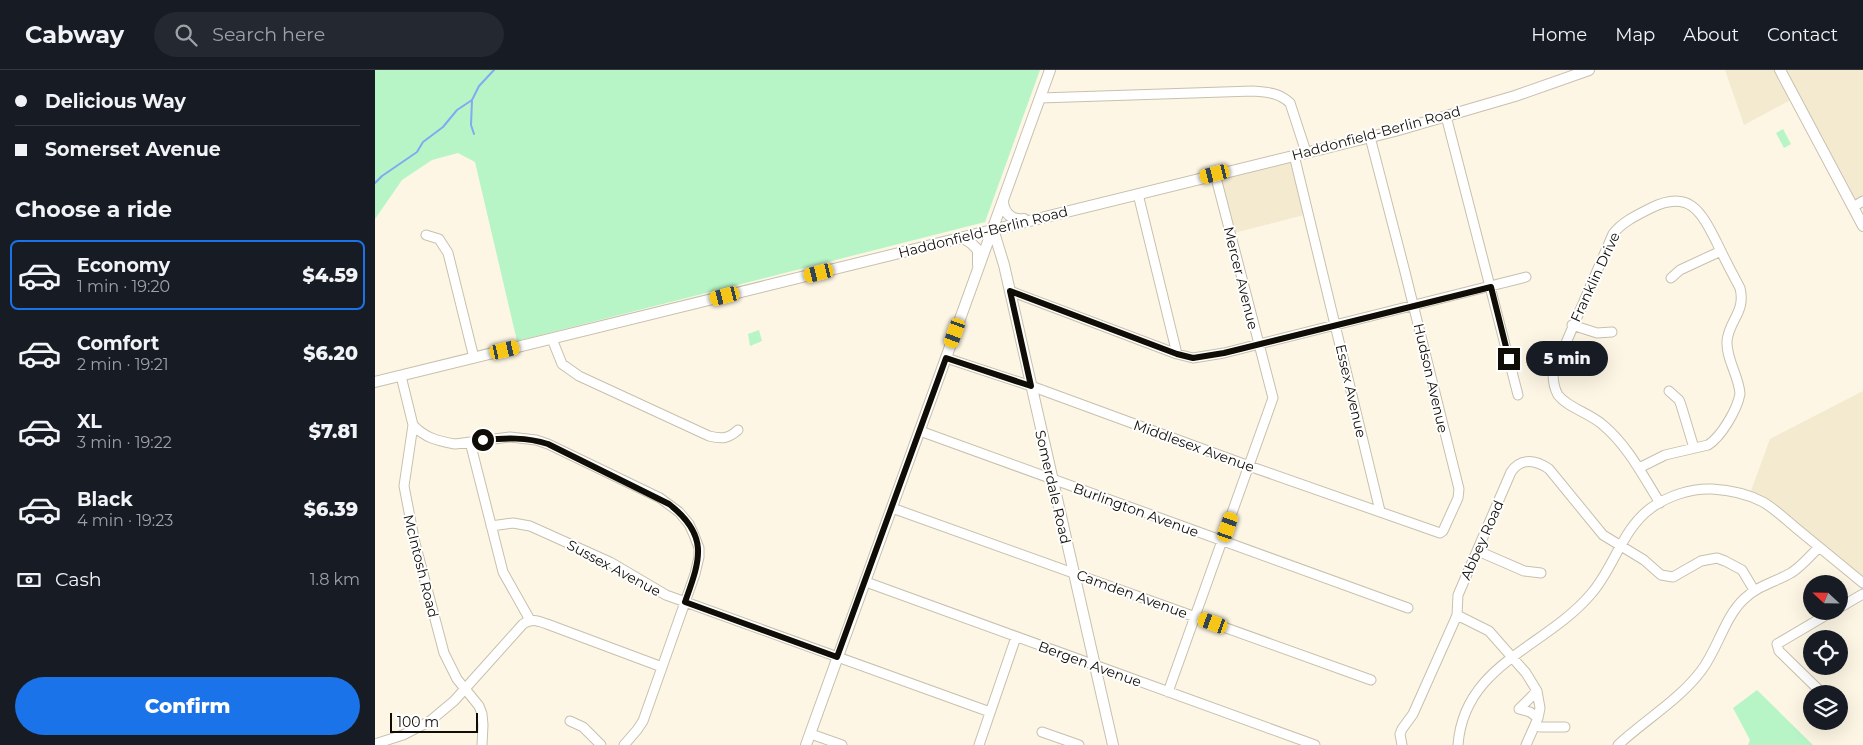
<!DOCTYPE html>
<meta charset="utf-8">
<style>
body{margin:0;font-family:Montserrat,sans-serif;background:#242831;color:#f1f3f6;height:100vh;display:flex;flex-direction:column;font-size:19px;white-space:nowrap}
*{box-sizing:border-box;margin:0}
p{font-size:16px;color:#9ea1a6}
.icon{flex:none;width:28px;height:28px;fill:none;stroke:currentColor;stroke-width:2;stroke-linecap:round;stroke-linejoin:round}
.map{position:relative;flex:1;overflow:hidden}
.panel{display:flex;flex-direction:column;background:#171b24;width:375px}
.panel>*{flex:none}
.banner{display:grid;align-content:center;height:110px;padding:0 15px;background:#171b24}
.needle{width:32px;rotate:292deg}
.controls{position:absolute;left:1428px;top:505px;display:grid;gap:10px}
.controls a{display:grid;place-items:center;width:45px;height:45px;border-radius:50%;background:#171b24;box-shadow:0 5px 20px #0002;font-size:25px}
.scale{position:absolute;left:15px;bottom:12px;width:88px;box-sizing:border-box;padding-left:5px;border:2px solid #100d07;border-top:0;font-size:14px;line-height:18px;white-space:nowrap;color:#100d07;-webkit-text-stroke:4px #fff;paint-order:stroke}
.end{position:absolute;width:22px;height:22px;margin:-11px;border:6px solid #100d07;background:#fff;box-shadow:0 0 0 2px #fff}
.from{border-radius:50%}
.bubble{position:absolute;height:35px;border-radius:18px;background:#171b24;box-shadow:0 5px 20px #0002;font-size:16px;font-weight:800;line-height:35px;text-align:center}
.car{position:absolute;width:15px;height:30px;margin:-15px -8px;border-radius:6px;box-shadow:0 0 4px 1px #0007;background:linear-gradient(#f5c518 24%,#345 0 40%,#f5c518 0 76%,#345 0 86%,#f5c518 0)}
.banner b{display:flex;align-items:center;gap:18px;height:48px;font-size:19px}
.banner b+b{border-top:1px solid #363941}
.banner i{width:12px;height:12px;background:#f1f3f6}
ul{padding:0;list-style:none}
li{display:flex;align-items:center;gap:15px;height:70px;margin:0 10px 8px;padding:0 5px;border:2px solid transparent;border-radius:8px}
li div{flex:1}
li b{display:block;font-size:19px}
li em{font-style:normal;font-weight:800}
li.on{border-color:#1a73e8}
li>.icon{width:45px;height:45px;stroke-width:1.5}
h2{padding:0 15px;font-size:22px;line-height:60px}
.pay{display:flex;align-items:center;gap:12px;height:55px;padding:0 15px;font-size:19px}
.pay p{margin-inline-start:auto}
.cta{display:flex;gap:10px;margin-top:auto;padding:10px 15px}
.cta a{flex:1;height:58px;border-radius:30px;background:#1a73e8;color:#fff;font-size:20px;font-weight:800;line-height:58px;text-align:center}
header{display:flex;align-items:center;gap:30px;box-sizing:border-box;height:70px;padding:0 25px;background:#171b24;border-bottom:1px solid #363941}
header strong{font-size:24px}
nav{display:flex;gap:28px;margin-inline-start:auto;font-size:18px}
.search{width:350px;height:45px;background:#242831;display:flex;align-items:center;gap:12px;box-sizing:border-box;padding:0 18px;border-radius:28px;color:#9ea1a6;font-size:19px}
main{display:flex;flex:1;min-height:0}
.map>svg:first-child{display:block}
.built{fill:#f3ead0}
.green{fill:#b7f5c7}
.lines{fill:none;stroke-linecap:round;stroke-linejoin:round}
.stream{stroke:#82a9f2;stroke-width:2}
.minor-casing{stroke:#c7c0ae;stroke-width:11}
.major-casing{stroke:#c7c0ae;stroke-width:12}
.minor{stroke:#fff;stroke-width:9}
.major{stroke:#fff;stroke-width:10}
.route{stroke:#100d07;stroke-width:6}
.labels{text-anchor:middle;stroke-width:4;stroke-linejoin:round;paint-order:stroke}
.street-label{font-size:14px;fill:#100d07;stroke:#fff}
</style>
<header>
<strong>Cabway</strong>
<div class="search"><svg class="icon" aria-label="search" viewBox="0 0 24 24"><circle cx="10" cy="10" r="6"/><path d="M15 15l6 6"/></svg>Search here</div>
<nav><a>Home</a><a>Map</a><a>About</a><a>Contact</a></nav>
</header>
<main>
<section class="panel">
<div class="banner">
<b><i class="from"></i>Delicious Way</b>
<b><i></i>Somerset Avenue</b>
</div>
<h2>Choose a ride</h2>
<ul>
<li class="on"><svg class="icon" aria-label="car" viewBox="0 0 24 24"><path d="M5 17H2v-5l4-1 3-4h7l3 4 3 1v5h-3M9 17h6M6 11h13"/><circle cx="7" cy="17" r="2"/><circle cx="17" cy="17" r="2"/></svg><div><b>Economy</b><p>1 min · 19:20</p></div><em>$4.59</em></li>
<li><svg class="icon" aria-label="car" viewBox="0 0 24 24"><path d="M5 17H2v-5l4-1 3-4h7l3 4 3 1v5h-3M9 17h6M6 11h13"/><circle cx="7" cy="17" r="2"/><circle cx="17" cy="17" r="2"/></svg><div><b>Comfort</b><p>2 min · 19:21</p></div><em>$6.20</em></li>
<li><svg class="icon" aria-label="car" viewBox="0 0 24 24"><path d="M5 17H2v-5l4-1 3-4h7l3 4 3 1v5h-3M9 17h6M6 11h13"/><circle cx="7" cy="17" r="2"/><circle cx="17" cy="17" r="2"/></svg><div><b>XL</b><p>3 min · 19:22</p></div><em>$7.81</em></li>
<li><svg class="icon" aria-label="car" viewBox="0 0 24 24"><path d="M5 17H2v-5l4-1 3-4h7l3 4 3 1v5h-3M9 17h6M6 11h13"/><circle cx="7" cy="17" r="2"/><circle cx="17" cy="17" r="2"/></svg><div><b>Black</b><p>4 min · 19:23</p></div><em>$6.39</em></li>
</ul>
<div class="pay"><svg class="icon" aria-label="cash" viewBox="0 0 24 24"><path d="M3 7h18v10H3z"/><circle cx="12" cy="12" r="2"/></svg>Cash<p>1.8 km</p></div>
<div class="cta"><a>Confirm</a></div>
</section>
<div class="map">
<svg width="1488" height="675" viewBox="0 0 1488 675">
<rect width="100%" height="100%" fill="#fdf6e4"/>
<!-- built -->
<path class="built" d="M 1350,0 L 1488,0 L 1488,131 L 1478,137 L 1419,28 L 1369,55 Z
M 919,85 L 933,144 L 855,164 L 840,104 Z
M 1488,321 L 1488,513 L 1394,436 L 1374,426 L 1395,369 Z"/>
<!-- green -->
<path class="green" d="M 0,0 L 665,0 L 610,152 L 142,271 L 100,92 L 83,83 L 57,90 L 27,110 L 0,149 Z
M 1408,59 L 1416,74 L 1409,78 L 1401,63 Z
M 384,260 L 387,271 L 375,276 L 373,264 Z
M 1382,620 L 1438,675 L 1373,675 L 1375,670 L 1358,638 Z"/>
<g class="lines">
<!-- stream -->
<path class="stream" d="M 97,30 L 96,55 L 99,64
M 0,113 L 7,106 L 42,82 L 48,72 L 68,57 L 82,40 L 97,30 L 104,16 L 119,0"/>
<!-- minor casing -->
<g class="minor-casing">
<path id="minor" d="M 665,28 L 878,21 C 892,22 905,23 915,33 L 931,82
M 1071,46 L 1143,325
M 919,85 L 1005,441
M 763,124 L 802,284
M 1478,137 L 1488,131
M 51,165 L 64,169 L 73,183 L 99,288
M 1296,208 L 1305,200 L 1346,181
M 635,221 L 802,284 L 818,288 L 849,283 L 1151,207
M 1197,255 L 1222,263 L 1237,262
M 177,269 L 187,294 L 204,306 L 334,366 C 347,369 353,369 363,360
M 571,288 L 656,316 L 874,396 L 1065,463 L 1068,461 L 1083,428 L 1084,419 L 1029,198 L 995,67
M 26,306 L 38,355 L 29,416 L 40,473 L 69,583 L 82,609 L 104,636 L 107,644 L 108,655 L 107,675
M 1294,321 L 1304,330 L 1306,335 L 1319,378
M 38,355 C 50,368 63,371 80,374 L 135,367 L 161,370 L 173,374 L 285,428 L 304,442 L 314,454 L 319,465 L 324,478 L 324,487 L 320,504 L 268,651 L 262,660 L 249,675
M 545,361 L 1033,538
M 95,372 L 128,502 L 155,550
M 1264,398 L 1290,385 L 1333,375 C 1346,367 1362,340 1365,324 C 1364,306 1351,289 1352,271 C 1354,250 1371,242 1365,218 C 1357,203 1349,188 1342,173 C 1326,141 1314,119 1276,138 C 1262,145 1247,152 1238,164 L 1178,303 C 1178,311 1179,318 1183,325 C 1193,338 1215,343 1228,355 C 1253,376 1268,406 1285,433
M 517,438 L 996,610
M 116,456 L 138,453 L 155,456 L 235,492 L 291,525 L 615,642
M 1103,481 L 1149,501 L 1166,503
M 491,512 L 940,675
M 1464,538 L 1488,524
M 1082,545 L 1114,561 L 1151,603 L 1162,621 L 1165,638 L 1163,648 L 1151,675
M 1162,621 L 1144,639 L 1155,642 L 1163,648
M 793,622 L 898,328 L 840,104
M 1446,622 L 1404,581 L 1402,574 L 1458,541
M 195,651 L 208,657 L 226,675
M 1160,655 L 1165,657 L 1190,657
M 667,662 L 704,675
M 436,664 L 467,675
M 0,674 L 28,665 L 55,651 L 79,631 L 148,554 C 157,548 163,551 172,554 L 287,597
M 604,675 L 641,567
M 1027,675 L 1025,664 L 1027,659 L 1038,644 L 1079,552 L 1082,545 L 1083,525 L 1136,402 C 1146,387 1161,390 1174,399 L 1228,465 L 1269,490 L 1286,505 L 1298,507 L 1326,491 L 1342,488 L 1350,491 L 1367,500 L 1379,520
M 1083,675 C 1089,594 1170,578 1216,524 C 1239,498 1247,459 1276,438 C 1293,426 1316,418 1337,419 C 1354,420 1373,424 1388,432 C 1400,439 1410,449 1421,458 C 1443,476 1466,495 1488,513
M 1243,675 C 1270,650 1304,630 1326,601 C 1343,579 1349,548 1369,529 C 1382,516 1400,512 1416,503 C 1427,496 1435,486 1444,477"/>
</g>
<!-- major casing -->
<g class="major-casing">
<path id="major" d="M 1405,0 L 1488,156
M 628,132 C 629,143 637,151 649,149
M 618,159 L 629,195 L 738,675
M 584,169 L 588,168 L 596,173 L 603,180 L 603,195
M 0,312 L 1020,61 L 1140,26 L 1214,0
M 431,675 L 675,0"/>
</g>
<!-- minor -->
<use href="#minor" class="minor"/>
<!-- major -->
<use href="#major" class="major"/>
</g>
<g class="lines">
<!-- route -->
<path class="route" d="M 108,370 C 131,368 151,367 173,374 L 294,434 C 335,466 325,490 310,532 L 462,587 L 571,288 L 656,316 L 635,221 L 802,284 L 818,288 L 849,283 L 1116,217 L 1134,289"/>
</g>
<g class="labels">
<!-- street labels -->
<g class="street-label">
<text transform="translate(1001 63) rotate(-15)" y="5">Haddonfield-Berlin Road</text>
<text transform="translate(608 162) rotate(-14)" y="5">Haddonfield-Berlin Road</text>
<text transform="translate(1220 207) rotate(-65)" y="5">Franklin Drive</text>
<text transform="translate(866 208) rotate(76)" y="5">Mercer Avenue</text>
<text transform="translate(1056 308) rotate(77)" y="5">Hudson Avenue</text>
<text transform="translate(976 321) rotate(77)" y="5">Essex Avenue</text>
<text transform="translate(819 376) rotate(20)" y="5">Middlesex Avenue</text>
<text transform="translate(678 417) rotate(77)" y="5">Somerdale Road</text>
<text transform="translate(761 440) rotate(20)" y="5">Burlington Avenue</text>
<text transform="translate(1107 470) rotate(-66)" y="5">Abbey Road</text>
<text transform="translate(46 496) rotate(76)" y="5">McIntosh Road</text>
<text transform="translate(239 498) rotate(28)" y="5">Sussex Avenue</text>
<text transform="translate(757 524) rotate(20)" y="5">Camden Avenue</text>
<text transform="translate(715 594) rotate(20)" y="5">Bergen Avenue</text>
</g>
</g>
</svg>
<div class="controls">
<a><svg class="needle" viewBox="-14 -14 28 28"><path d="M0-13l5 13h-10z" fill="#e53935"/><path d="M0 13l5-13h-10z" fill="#9ea1a6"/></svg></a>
<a><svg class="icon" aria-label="locate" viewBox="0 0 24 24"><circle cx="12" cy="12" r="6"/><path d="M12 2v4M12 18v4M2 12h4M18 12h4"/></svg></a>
<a><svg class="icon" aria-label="layers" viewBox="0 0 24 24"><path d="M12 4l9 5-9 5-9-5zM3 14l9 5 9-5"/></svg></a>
</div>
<div class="scale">100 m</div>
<i class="end from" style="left:108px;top:370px"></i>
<i class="end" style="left:1134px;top:289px"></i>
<div class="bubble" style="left:1151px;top:271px;width:82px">5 min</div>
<i class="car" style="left:840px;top:104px;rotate:256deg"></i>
<i class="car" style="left:444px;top:203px;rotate:256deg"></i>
<i class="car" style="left:350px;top:226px;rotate:256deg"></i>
<i class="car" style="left:580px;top:263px;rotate:200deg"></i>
<i class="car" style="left:130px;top:280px;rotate:77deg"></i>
<i class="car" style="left:853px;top:457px;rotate:19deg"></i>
<i class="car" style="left:838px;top:553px;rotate:290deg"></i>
</div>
</main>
